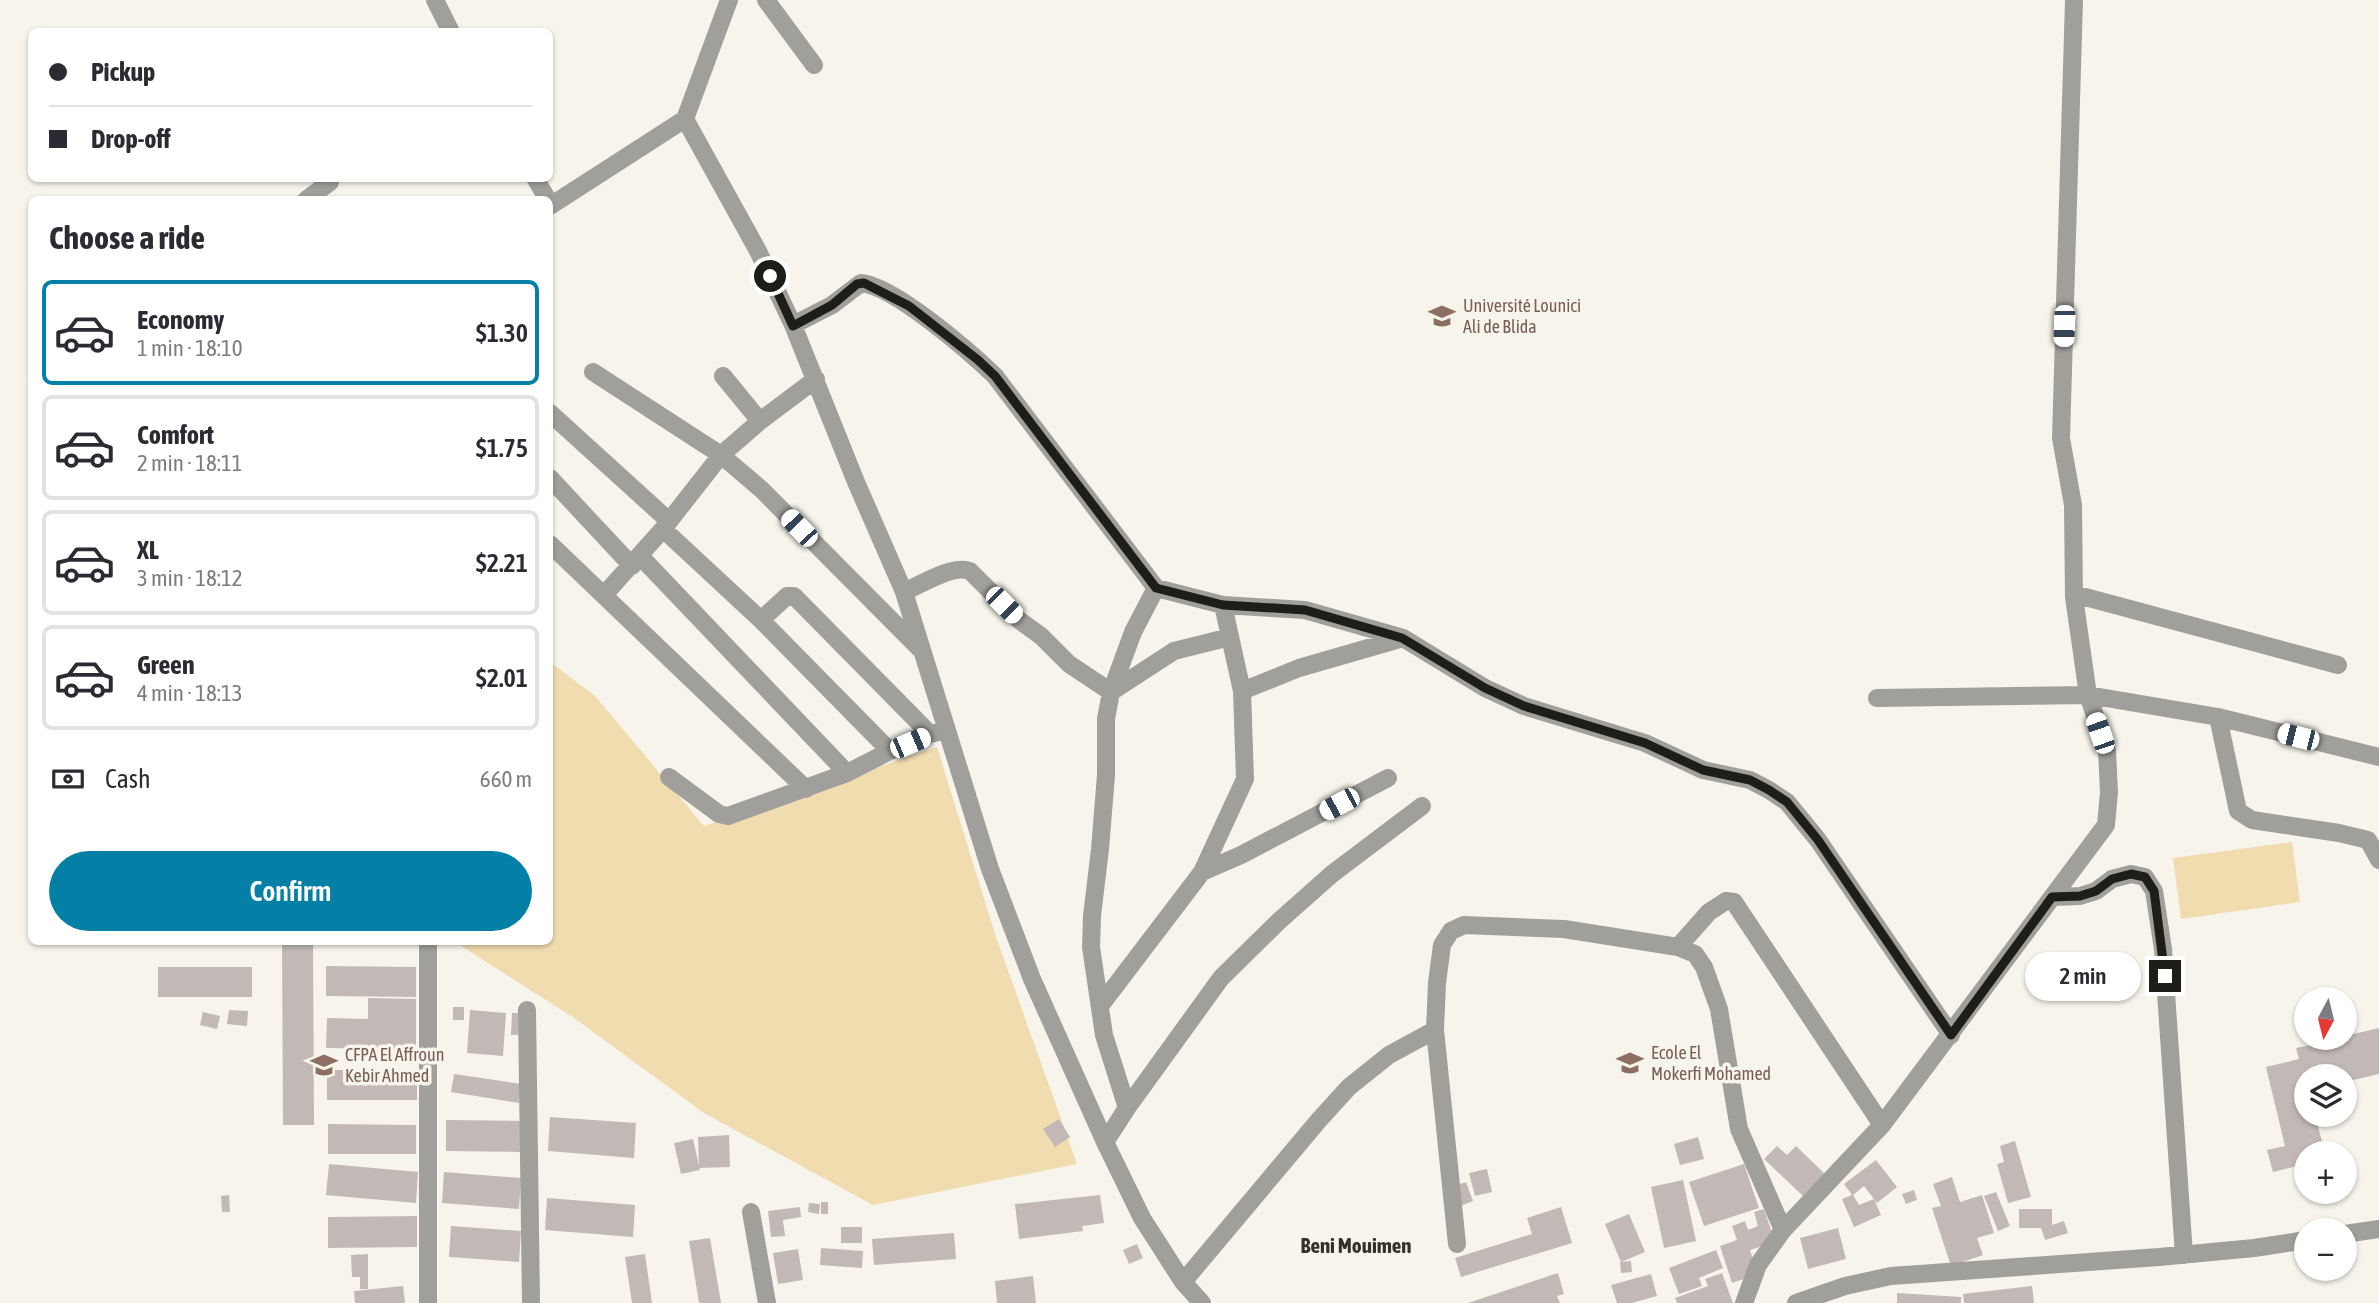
<!DOCTYPE html>
<meta charset="utf-8">
<style>
body{margin:0;font-family:"Asap Condensed",sans-serif;background:#f7f7f7;color:#2b2b33;height:100vh;display:flex;flex-direction:column;font-size:26px;white-space:nowrap}
*{box-sizing:border-box;margin:0}
p{font-size:23px;color:#7c7c81}
.icon{flex:none;width:38px;height:38px;fill:none;stroke:currentColor;stroke-width:2;stroke-linecap:round;stroke-linejoin:round}
.map{position:relative;flex:1;overflow:hidden}
.drawer{position:absolute;left:28px;top:196px;width:525px;height:749px;display:flex;flex-direction:column;background:#fff;border-radius:10px;box-shadow:0 2px 5px #0004}
.drawer>*{flex:none}
.banner{position:absolute;left:28px;top:28px;width:525px;height:154px;border-radius:10px;box-shadow:0 2px 5px #0004;display:grid;align-content:center;height:154px;padding:0 21px;background:#fff}
.needle{width:46px;rotate:187deg}
.tools{position:absolute;left:2294px;top:987px;display:grid;gap:14px}
.tools a{display:grid;place-items:center;width:63px;height:63px;border-radius:50%;background:#fff;box-shadow:0 2px 5px #0004;font-size:35px}
.end{position:absolute;width:32px;height:32px;margin:-16px;border:9px solid #1e1d1a;background:#fff;box-shadow:0 0 0 4px #fff}
.from{border-radius:50%}
.bubble{position:absolute;height:49px;border-radius:24px;background:#fff;box-shadow:0 2px 5px #0004;font-size:23px;font-weight:600;line-height:49px;text-align:center}
.car{position:absolute;width:21px;height:42px;margin:-21px -10px;border-radius:9px;box-shadow:0 0 5px 2px #0007;background:linear-gradient(#fff 24%,#345 0 40%,#fff 0 76%,#345 0 86%,#fff 0)}
.banner b{display:flex;align-items:center;gap:24px;height:66px;font-size:26px}
.banner b+b{border-top:2px solid #e1e1e2}
.banner i{width:18px;height:18px;background:#2b2b33}
ul{padding:0;list-style:none}
li{display:flex;align-items:center;gap:21px;height:105px;margin:0 14px 10px;padding:0 7px;border:4px solid #e1e1e2;border-radius:10px}
li div{flex:1}
li b{display:block;font-size:26px}
li em{font-style:normal;font-weight:600}
li.on{border-color:#0480a6}
li>.icon{width:63px;height:63px;stroke-width:1.5}
h2{padding:0 21px;font-size:32px;line-height:84px}
.pay{display:flex;align-items:center;gap:18px;height:77px;padding:0 21px;font-size:26px}
.pay p{margin-inline-start:auto}
.action{display:flex;gap:14px;margin-top:auto;padding:14px 21px}
.action a{flex:1;height:80px;border-radius:42px;background:#0480a6;color:#fff;font-size:28px;font-weight:600;line-height:80px;text-align:center}
.map>svg:first-child{display:block}
.green{fill:#f1dcb0}
.building{fill:#c2b9b6}
.lines{fill:none;stroke-linecap:round;stroke-linejoin:round}
.street{stroke:#a19f9c;stroke-width:18}
.route{stroke:#1e1d1a;stroke-width:9}
.labels{text-anchor:middle;stroke-width:7;stroke-linejoin:round;paint-order:stroke}
.education-label{font-size:18px;fill:#785e54;stroke:#f7f4ec;text-anchor:start}
.quarter-label{font-size:21px;font-weight:bold;fill:#34312b;stroke:#f7f4ec}
</style>
<div class="map">
<svg width="2379" height="1303" viewBox="0 0 2379 1303">
<rect width="100%" height="100%" fill="#f7f4ec"/>
<!-- green -->
<path class="green" d="M 550,662 L 595,696 L 704,826 L 937,747 L 995,934 L 1077,1164 L 873,1205 L 704,1113 L 574,1018 L 455,942 L 550,942 Z
M 2292,842 L 2300,902 L 2181,919 L 2173,858 Z"/>
<!-- building -->
<path class="building" d="M 282,942 L 313,942 L 314,1125 L 283,1125 Z
M 326,966 L 416,967 L 416,997 L 326,996 Z
M 158,967 L 252,967 L 252,997 L 158,997 Z
M 368,998 L 416,999 L 416,1049 L 326,1048 L 327,1018 L 368,1019 Z
M 453,1007 L 464,1007 L 464,1020 L 453,1020 Z
M 229,1010 L 248,1011 L 247,1026 L 227,1024 Z
M 470,1010 L 506,1013 L 503,1056 L 467,1053 Z
M 203,1012 L 220,1016 L 217,1029 L 200,1025 Z
M 512,1013 L 520,1013 L 518,1035 L 511,1035 Z
M 2379,1028 L 2379,1074 L 2345,1082 L 2345,1076 L 2306,1076 L 2306,1115 L 2315,1115 L 2325,1153 L 2306,1153 L 2306,1164 L 2273,1172 L 2267,1150 L 2285,1146 L 2266,1067 L 2299,1059 L 2296,1048 L 2345,1038 L 2345,1036 Z
M 327,1070 L 417,1070 L 417,1100 L 327,1100 Z
M 454,1074 L 521,1084 L 519,1103 L 451,1092 Z
M 550,1117 L 636,1123 L 634,1158 L 548,1151 Z
M 1059,1119 L 1070,1137 L 1055,1147 L 1043,1129 Z
M 446,1120 L 521,1121 L 520,1152 L 446,1151 Z
M 328,1124 L 416,1125 L 416,1154 L 328,1154 Z
M 729,1135 L 730,1167 L 699,1168 L 698,1137 Z
M 1698,1137 L 1704,1159 L 1680,1165 L 1674,1144 Z
M 693,1139 L 700,1170 L 681,1174 L 674,1143 Z
M 2015,1141 L 2031,1197 L 2008,1203 L 1997,1164 L 2004,1162 L 2000,1146 Z
M 1777,1146 L 1787,1155 L 1796,1146 L 1825,1174 L 1804,1197 L 1764,1159 Z
M 1876,1160 L 1897,1187 L 1877,1203 L 1864,1186 L 1853,1195 L 1859,1205 L 1874,1199 L 1881,1215 L 1854,1227 L 1842,1199 L 1852,1195 L 1844,1184 Z
M 329,1164 L 418,1172 L 416,1203 L 326,1195 Z
M 1744,1164 L 1759,1208 L 1704,1226 L 1689,1182 Z
M 1487,1169 L 1492,1192 L 1475,1196 L 1469,1173 Z
M 444,1172 L 521,1178 L 519,1209 L 442,1203 Z
M 1952,1177 L 1960,1202 L 1982,1195 L 1994,1233 L 1977,1238 L 1983,1255 L 1951,1266 L 1932,1208 L 1941,1206 L 1933,1184 Z
M 1683,1180 L 1696,1241 L 1664,1248 L 1651,1187 Z
M 1466,1182 L 1473,1201 L 1453,1209 L 1446,1189 Z
M 1914,1190 L 1917,1200 L 1906,1204 L 1902,1194 Z
M 1996,1192 L 2010,1226 L 1998,1231 L 1984,1196 Z
M 229,1195 L 230,1212 L 222,1212 L 221,1196 Z
M 1100,1195 L 1104,1223 L 1082,1226 L 1083,1231 L 1019,1239 L 1015,1204 Z
M 547,1198 L 635,1205 L 633,1237 L 545,1230 Z
M 821,1202 L 828,1202 L 828,1214 L 821,1214 Z
M 809,1203 L 820,1204 L 819,1214 L 808,1212 Z
M 800,1207 L 801,1217 L 783,1220 L 785,1236 L 771,1237 L 768,1211 Z
M 1561,1207 L 1572,1243 L 1461,1277 L 1455,1258 L 1532,1234 L 1527,1218 Z
M 1764,1209 L 1775,1242 L 1750,1250 L 1758,1274 L 1732,1283 L 1720,1246 L 1737,1240 L 1732,1226 L 1745,1221 L 1748,1230 L 1758,1226 L 1754,1212 Z
M 2019,1209 L 2052,1209 L 2052,1225 L 2064,1221 L 2068,1233 L 2045,1240 L 2041,1228 L 2019,1228 Z
M 1629,1214 L 1645,1252 L 1621,1262 L 1605,1224 Z
M 417,1216 L 417,1247 L 328,1248 L 328,1217 Z
M 451,1226 L 521,1231 L 519,1262 L 449,1257 Z
M 841,1227 L 862,1227 L 862,1243 L 841,1243 Z
M 1838,1228 L 1846,1259 L 1808,1269 L 1800,1238 Z
M 954,1233 L 956,1259 L 874,1265 L 872,1239 Z
M 710,1238 L 721,1303 L 699,1303 L 689,1241 Z
M 1137,1244 L 1143,1258 L 1129,1264 L 1123,1250 Z
M 821,1248 L 863,1251 L 862,1268 L 820,1265 Z
M 798,1249 L 803,1280 L 778,1284 L 773,1253 Z
M 1716,1250 L 1723,1268 L 1699,1278 L 1702,1286 L 1679,1294 L 1669,1268 Z
M 368,1254 L 368,1289 L 360,1289 L 360,1277 L 352,1277 L 351,1255 Z
M 645,1254 L 652,1303 L 632,1303 L 625,1257 Z
M 1631,1261 L 1632,1272 L 1621,1273 L 1620,1262 Z
M 1558,1273 L 1564,1294 L 1557,1296 L 1560,1303 L 1468,1303 Z
M 1722,1273 L 1733,1303 L 1677,1303 L 1675,1298 L 1708,1286 L 1705,1279 Z
M 1651,1274 L 1657,1296 L 1632,1303 L 1617,1303 L 1611,1285 Z
M 1033,1276 L 1036,1303 L 997,1303 L 995,1281 Z
M 403,1286 L 405,1303 L 355,1303 L 354,1291 Z
M 2032,1286 L 2034,1303 L 1964,1303 L 1963,1294 Z
M 1897,1293 L 1961,1297 L 1961,1303 L 1897,1303 Z"/>
<g class="lines">
<!-- street -->
<path class="street" d="M 435,0 L 451,32
M 766,0 L 814,65
M 685,119 L 758,251 L 793,325 L 856,482 L 904,592 L 990,869 L 1032,979 L 1105,1142 L 1142,1218 L 1183,1282 L 1202,1303
M 535,178 L 548,200
M 306,200 L 330,182
M 550,206 L 685,119 L 729,0
M 793,325 L 832,305 L 861,283 C 894,286 969,351 995,376 L 1156,588
M 593,372 L 721,455 L 762,490 L 920,649
M 723,376 L 760,421
M 550,413 L 669,521
M 550,478 L 632,566
M 663,529 L 761,620 L 890,751
M 550,544 L 806,789
M 640,556 L 847,773
M 904,592 C 920,585 953,564 970,571 L 1019,620 L 1041,636 L 1069,664 L 1111,692 L 1174,651 L 1230,637
M 2074,594 L 2338,665
M 604,595 L 663,529 L 721,455 L 760,421 L 816,379
M 761,620 L 787,596 L 794,596 L 930,734
M 1242,691 L 1299,668 L 1403,638
M 1877,698 L 2088,695 L 2218,717 L 2379,757
M 2218,717 L 2238,811 L 2252,820 L 2339,833 L 2368,840 L 2379,860
M 669,777 L 719,814 L 728,816 L 847,773 L 890,751 L 930,734 L 947,730
M 1202,872 L 1241,855 L 1388,778
M 2052,897 L 2080,896 L 2096,891 L 2112,879 L 2131,874 L 2145,877 L 2154,891 L 2163,949 L 2184,1255
M 1678,947 L 1709,912 L 1726,901 L 1734,902 L 1882,1125
M 1100,1006 L 1202,872 L 1245,779 L 1242,691 L 1223,605
M 527,1010 L 531,1303
M 1127,1108 L 1104,1035 L 1091,947 L 1092,916 L 1100,849 L 1106,775 L 1106,719 L 1111,692 L 1133,632 L 1156,588 L 1223,605 L 1305,610 L 1403,638 L 1485,688 L 1524,706 L 1645,743 L 1703,770 L 1750,780 L 1769,790 L 1787,802 L 1818,840 L 1951,1035
M 1105,1142 L 1127,1108 L 1221,978 L 1279,921 L 1332,874 L 1422,806
M 751,1212 L 767,1303
M 2345,1234 L 2379,1229
M 1457,1244 L 1435,1030 L 1437,983 L 1442,945 L 1451,931 L 1464,925 L 1564,929 L 1678,947 L 1695,954 L 1704,967 L 1719,1009 L 1739,1129 L 1783,1230
M 1183,1282 L 1319,1120 L 1349,1087 L 1389,1055 L 1435,1030
M 428,1303 L 428,942
M 1744,1303 L 1758,1265 L 1783,1230 L 1882,1125 L 2106,825 L 2109,792 L 2107,751 L 2088,695 L 2074,597 L 2073,505 L 2061,438 L 2074,0
M 1796,1303 L 1845,1286 L 1891,1276 L 2159,1257 L 2254,1248 L 2306,1240"/>
</g>
<g class="lines">
<!-- route -->
<path class="route" d="M 770,276 L 793,326 L 832,305 L 857,284 L 864,283 L 909,306 L 978,360 L 995,376 L 1156,588 L 1223,605 L 1305,610 L 1402,638 L 1485,688 L 1524,706 L 1645,743 L 1703,770 L 1750,780 L 1769,790 L 1787,802 L 1818,840 L 1951,1035 L 2052,897 L 2080,896 L 2096,891 L 2112,879 L 2131,874 L 2145,877 L 2154,891 L 2165,976"/>
</g>
<!-- icons -->
<defs>
<g id="university-bare" transform="scale(2.1)"><path d="M0-5L7-2L0 1L-7-2ZM-4 1L0 2.5L4 1V4Q0 6-4 4Z" fill="#8d6e63" stroke="#f7f4ec" stroke-width="2.5" paint-order="stroke"/></g>
<g id="school-bare" transform="scale(2.1)"><path d="M0-5L7-2L0 1L-7-2ZM-4 1L0 2.5L4 1V4Q0 6-4 4Z" fill="#8d6e63" stroke="#f7f4ec" stroke-width="2.5" paint-order="stroke"/></g>
</defs>
<g fill-rule="evenodd">
<use href="#university-bare" x="1442" y="316"/>
<use href="#school-bare" x="1630" y="1063"/>
<use href="#university-bare" x="324" y="1065"/>
</g>
<g class="labels">
<!-- education labels -->
<g class="education-label">
<text x="1463" y="312">Université Lounici<tspan x="1463" dy="21">Ali de Blida</tspan></text>
<text x="1651" y="1059">Ecole El<tspan x="1651" dy="21">Mokerfi Mohamed</tspan></text>
<text x="345" y="1061">CFPA El Affroun<tspan x="345" dy="21">Kebir Ahmed</tspan></text>
</g>
<!-- quarter labels -->
<g class="quarter-label">
<text x="1356" y="1253">Beni Mouimen</text>
</g>
</g>
</svg>
<div class="tools">
<a><svg class="needle" viewBox="-14 -14 28 28"><path d="M0-13l5 13h-10z" fill="#e53935"/><path d="M0 13l5-13h-10z" fill="#7c7c81"/></svg></a>
<a><svg class="icon" aria-label="layers" viewBox="0 0 24 24"><path d="M12 4l9 5-9 5-9-5zM3 14l9 5 9-5"/></svg></a>
<a>+</a>
<a>−</a>
</div>
<i class="end from" style="left:770px;top:276px"></i>
<i class="end" style="left:2165px;top:976px"></i>
<div class="bubble" style="left:2025px;top:952px;width:116px">2 min</div>
<i class="car" style="left:2064px;top:326px;rotate:182deg"></i>
<i class="car" style="left:799px;top:528px;rotate:316deg"></i>
<i class="car" style="left:1004px;top:605px;rotate:135deg"></i>
<i class="car" style="left:2100px;top:733px;rotate:341deg"></i>
<i class="car" style="left:2298px;top:737px;rotate:284deg"></i>
<i class="car" style="left:910px;top:743px;rotate:67deg"></i>
<i class="car" style="left:1339px;top:804px;rotate:242deg"></i>
<div class="banner">
<b><i class="from"></i>Pickup</b>
<b><i></i>Drop-off</b>
</div>
<section class="drawer">
<h2>Choose a ride</h2>
<ul>
<li class="on"><svg class="icon" aria-label="car" viewBox="0 0 24 24"><path d="M5 17H2v-5l4-1 3-4h7l3 4 3 1v5h-3M9 17h6M6 11h13"/><circle cx="7" cy="17" r="2"/><circle cx="17" cy="17" r="2"/></svg><div><b>Economy</b><p>1 min · 18:10</p></div><em>$1.30</em></li>
<li><svg class="icon" aria-label="car" viewBox="0 0 24 24"><path d="M5 17H2v-5l4-1 3-4h7l3 4 3 1v5h-3M9 17h6M6 11h13"/><circle cx="7" cy="17" r="2"/><circle cx="17" cy="17" r="2"/></svg><div><b>Comfort</b><p>2 min · 18:11</p></div><em>$1.75</em></li>
<li><svg class="icon" aria-label="car" viewBox="0 0 24 24"><path d="M5 17H2v-5l4-1 3-4h7l3 4 3 1v5h-3M9 17h6M6 11h13"/><circle cx="7" cy="17" r="2"/><circle cx="17" cy="17" r="2"/></svg><div><b>XL</b><p>3 min · 18:12</p></div><em>$2.21</em></li>
<li><svg class="icon" aria-label="car" viewBox="0 0 24 24"><path d="M5 17H2v-5l4-1 3-4h7l3 4 3 1v5h-3M9 17h6M6 11h13"/><circle cx="7" cy="17" r="2"/><circle cx="17" cy="17" r="2"/></svg><div><b>Green</b><p>4 min · 18:13</p></div><em>$2.01</em></li>
</ul>
<div class="pay"><svg class="icon" aria-label="cash" viewBox="0 0 24 24"><path d="M3 7h18v10H3z"/><circle cx="12" cy="12" r="2"/></svg>Cash<p>660 m</p></div>
<div class="action"><a>Confirm</a></div>
</section>
</div>
